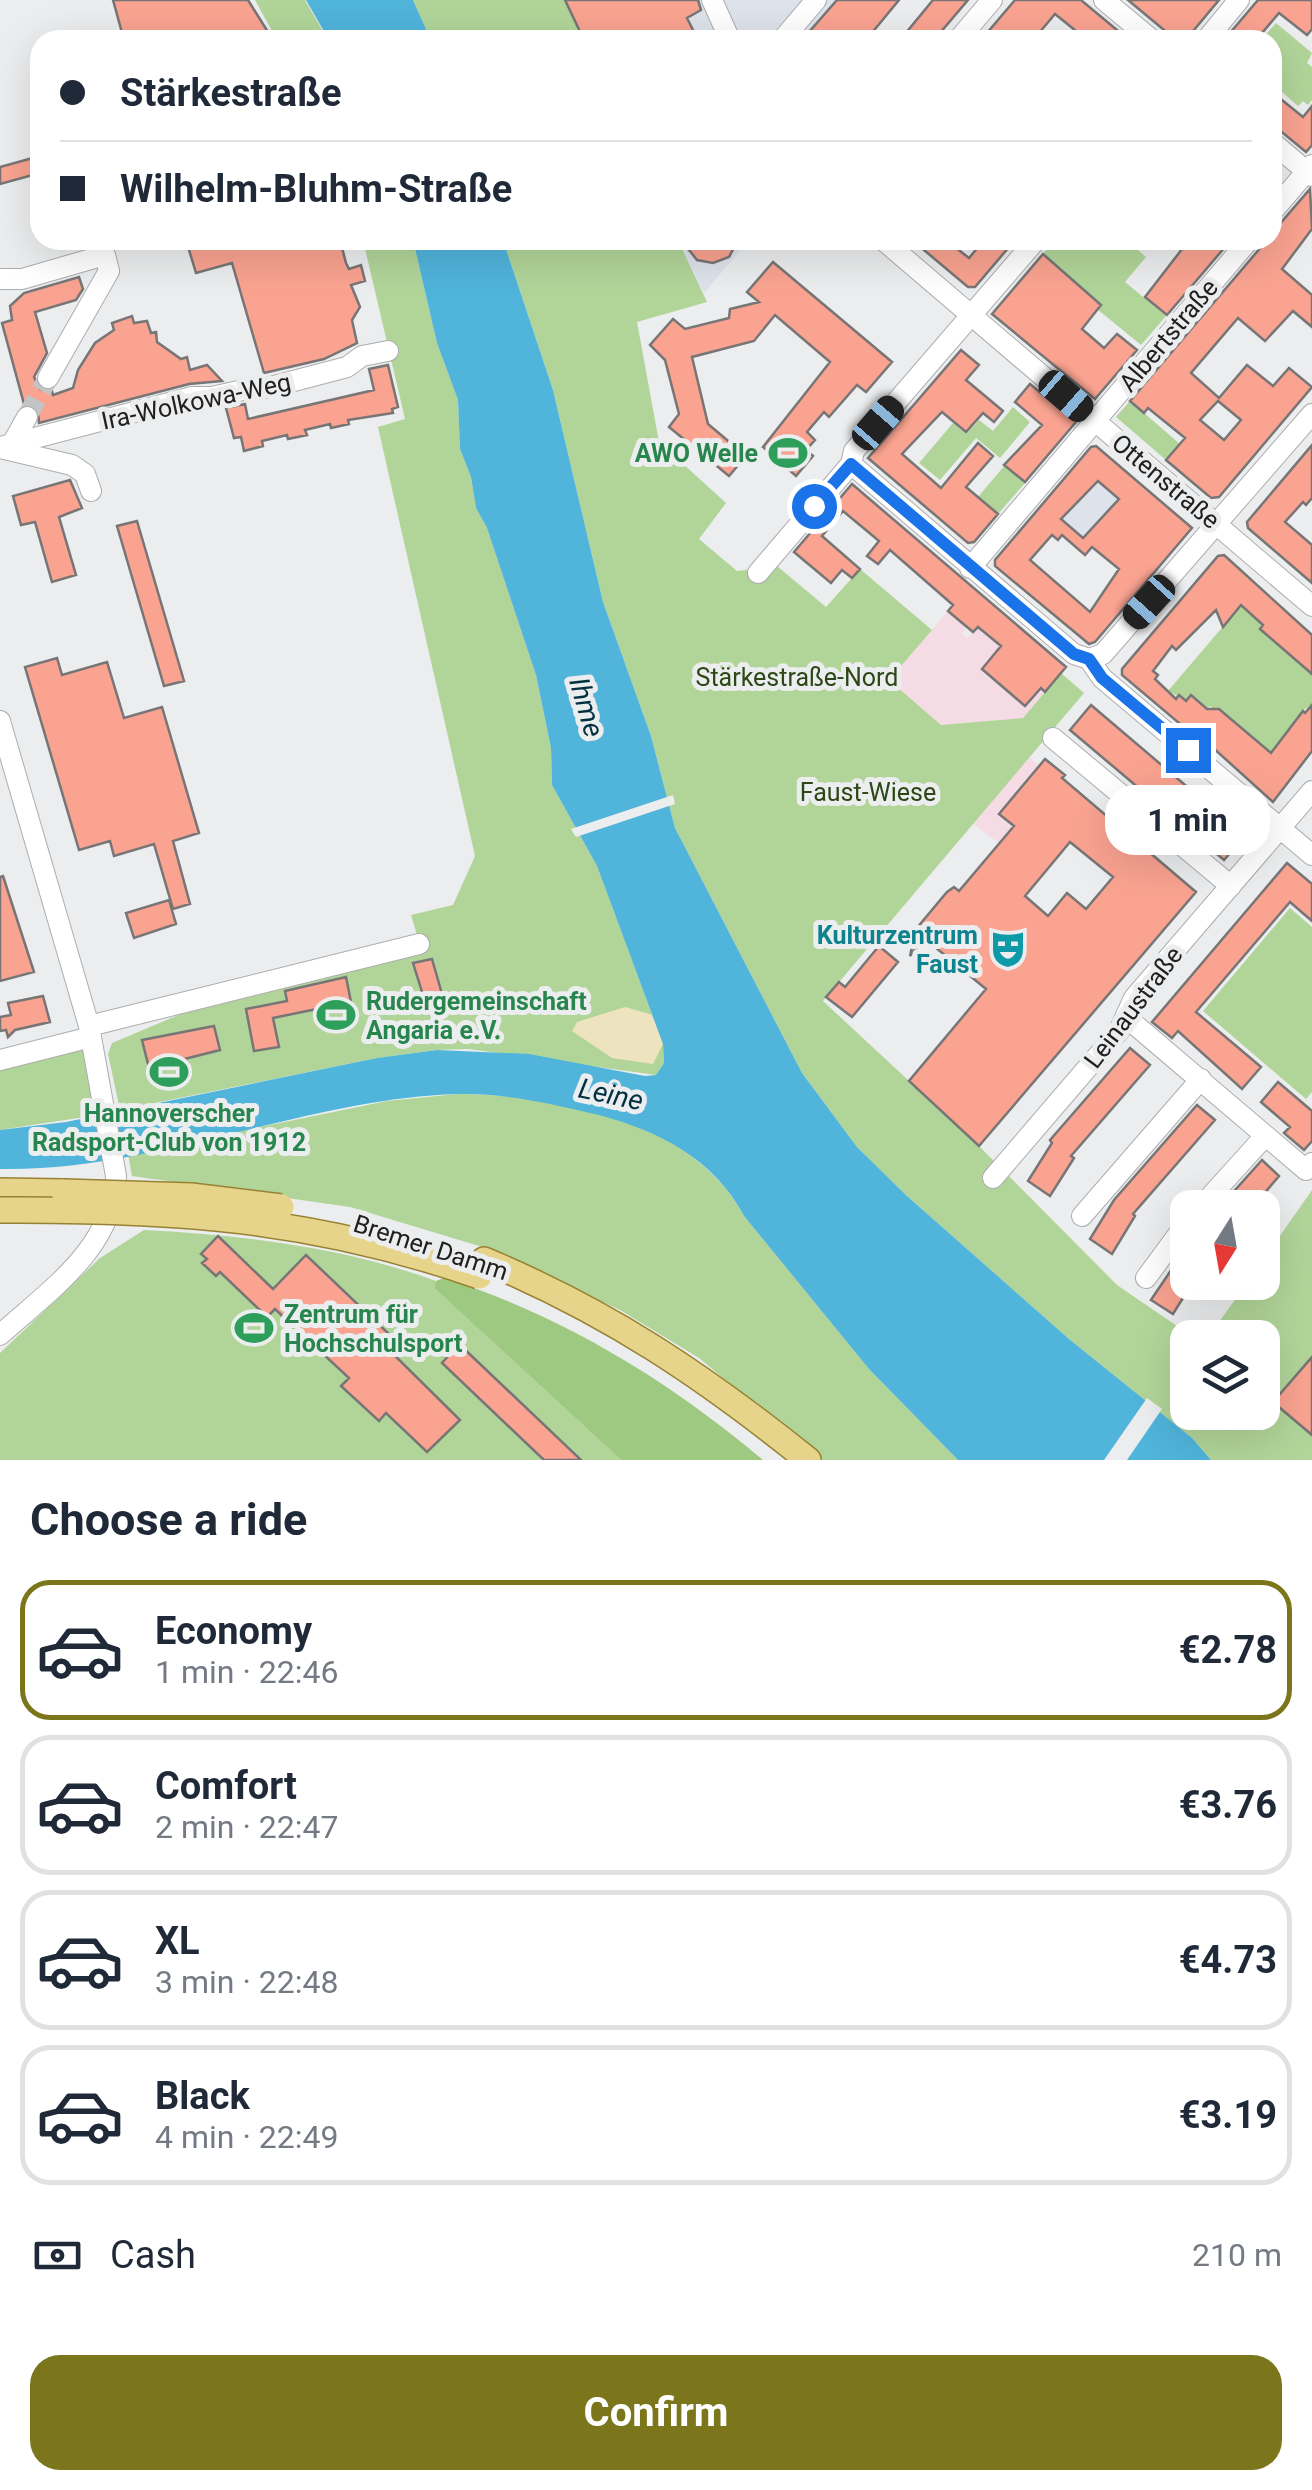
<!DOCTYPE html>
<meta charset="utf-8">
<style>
body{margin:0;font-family:Roboto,sans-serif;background:#f2f2f3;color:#1f2937;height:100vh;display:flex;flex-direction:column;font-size:38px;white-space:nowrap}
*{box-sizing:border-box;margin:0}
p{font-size:32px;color:#747a83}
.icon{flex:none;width:55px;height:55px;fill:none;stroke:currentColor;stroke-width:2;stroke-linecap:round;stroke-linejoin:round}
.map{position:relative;height:1460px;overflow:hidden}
.drawer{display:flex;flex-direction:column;background:#fff;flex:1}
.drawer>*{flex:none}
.guide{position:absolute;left:30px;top:30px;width:1252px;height:220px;border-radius:30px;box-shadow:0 10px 40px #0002;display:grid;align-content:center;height:220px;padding:0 30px;background:#fff}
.needle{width:65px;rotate:191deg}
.controls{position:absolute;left:1170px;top:1190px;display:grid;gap:20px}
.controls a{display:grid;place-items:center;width:110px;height:110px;border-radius:20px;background:#fff;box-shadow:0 10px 40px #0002;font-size:50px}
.end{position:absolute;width:45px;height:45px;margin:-22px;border:12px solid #1a73e8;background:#fff;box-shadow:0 0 0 5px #fff}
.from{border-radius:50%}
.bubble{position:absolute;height:70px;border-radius:30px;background:#fff;box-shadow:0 10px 40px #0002;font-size:32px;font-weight:700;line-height:70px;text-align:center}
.car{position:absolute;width:30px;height:60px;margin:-30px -15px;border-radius:12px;box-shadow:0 0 8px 2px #0007;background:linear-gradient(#222 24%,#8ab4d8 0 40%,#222 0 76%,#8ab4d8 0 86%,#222 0)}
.guide b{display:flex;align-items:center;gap:35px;height:95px;font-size:38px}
.guide b+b{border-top:2px solid #e0e1e3}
.guide i{width:25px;height:25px;background:#1f2937}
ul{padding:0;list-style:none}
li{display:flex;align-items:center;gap:30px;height:140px;margin:0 20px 15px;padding:0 10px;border:5px solid #e0e1e3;border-radius:30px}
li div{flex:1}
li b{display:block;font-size:38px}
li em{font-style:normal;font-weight:700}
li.active{border-color:#7b761b}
li>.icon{width:90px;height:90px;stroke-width:1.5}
h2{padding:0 30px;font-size:45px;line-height:120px}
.pay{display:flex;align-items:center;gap:25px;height:110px;padding:0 30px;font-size:38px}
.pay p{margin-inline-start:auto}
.action{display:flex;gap:20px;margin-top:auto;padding:20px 30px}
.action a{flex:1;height:115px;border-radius:30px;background:#7b761b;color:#fff;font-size:40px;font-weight:700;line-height:115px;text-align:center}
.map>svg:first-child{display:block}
.built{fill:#dee3eb}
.education{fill:#f5dbe3}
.green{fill:#b1d599}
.forest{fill:#9ec981}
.sand{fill:#ede3be}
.water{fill:#50b4db}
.pier{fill:#ecedee}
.building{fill:#faa391;stroke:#777575;stroke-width:2.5;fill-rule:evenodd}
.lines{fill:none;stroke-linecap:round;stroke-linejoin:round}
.minor-tunnel{stroke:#c3c4c5;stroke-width:20;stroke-dasharray:20 10;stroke-linecap:butt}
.minor-casing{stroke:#acadae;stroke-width:22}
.major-casing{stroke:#978233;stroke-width:28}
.minor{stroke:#fff;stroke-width:20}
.major{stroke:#e7d48b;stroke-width:25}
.major-bridge-casing{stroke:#978233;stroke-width:28;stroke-linecap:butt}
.major-bridge{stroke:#e7d48b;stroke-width:25}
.route{stroke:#1a73e8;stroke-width:12}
.labels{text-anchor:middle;stroke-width:10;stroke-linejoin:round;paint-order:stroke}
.street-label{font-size:25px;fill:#202021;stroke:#ecedee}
.leisure-label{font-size:25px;font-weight:bold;fill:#27864d;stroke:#ecedee;text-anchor:start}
.park-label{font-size:25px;fill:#2d4816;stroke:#ecedee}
.culture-label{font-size:25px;font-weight:bold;fill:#0d838f;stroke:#ecedee;text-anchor:end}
.water-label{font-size:28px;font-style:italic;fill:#013040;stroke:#ecedee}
</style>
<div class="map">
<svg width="1312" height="1460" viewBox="0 0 1312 1460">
<rect width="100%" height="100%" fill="#ecedee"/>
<!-- built -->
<path class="built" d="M 565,0 L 858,0 L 823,40 L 584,40 Z
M 678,240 L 749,240 L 704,293 Z
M 1096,479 L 1127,505 L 1085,555 L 1053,529 L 1091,488 Z"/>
<!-- education -->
<path class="education" d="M 948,611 L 972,622 L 962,634 L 967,638 L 978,627 L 1007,617 L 1066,667 L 1023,718 L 941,725 L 889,680 Z
M 1029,757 L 1040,766 L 1015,826 L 999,843 L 973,824 Z"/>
<!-- green -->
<path class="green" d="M 255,0 L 305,0 L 328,40 L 277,40 Z
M 413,0 L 565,0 L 584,40 L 431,40 Z
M 1276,23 L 1312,53 L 1307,63 L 1312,67 L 1312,100 L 1308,105 L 1303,101 L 1298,106 L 1273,84 L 1272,40 L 1261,40 Z
M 363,240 L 413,240 L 437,343 L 458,400 L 460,449 L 471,477 L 476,508 L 487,528 L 536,675 L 551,748 L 552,785 L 597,866 L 663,1044 L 664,1063 L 656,1075 L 468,1049 L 437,1050 L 377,1058 L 120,1110 L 108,1054 L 112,1043 L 195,1008 L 421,948 L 411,915 L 453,905 L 475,856 L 378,427 L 405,419 Z
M 503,240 L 678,240 L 707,302 L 637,322 L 659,442 L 726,503 L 699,539 L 737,571 L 777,566 L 826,607 L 860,569 L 932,630 L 889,680 L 941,725 L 1023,718 L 1061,673 L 1084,693 L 823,1001 L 979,1146 L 1117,1285 L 1193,1337 L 1188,1338 L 1188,1412 L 1262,1412 L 1262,1338 L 1195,1337 L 1201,1330 L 1209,1336 L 1247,1283 L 1262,1282 L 1263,1260 L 1312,1190 L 1312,1356 L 1274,1401 L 1312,1435 L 1312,1460 L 1211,1460 L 1192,1438 L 1069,1339 L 907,1196 L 857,1147 L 802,1073 L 675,828 L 651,736 L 603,602 L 553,390 Z
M 1054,240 L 1127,240 L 1146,257 L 1125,282 L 1166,316 L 1141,345 L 1097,309 L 1043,254 Z
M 1130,401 L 1180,444 L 1166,460 L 1116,417 Z
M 1013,407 L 1030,422 L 1000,458 L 976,438 L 940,480 L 919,463 L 953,423 L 966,434 L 979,420 L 993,431 Z
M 1005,465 L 1025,483 L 998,514 L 978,497 Z
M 1243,603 L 1265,622 L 1260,629 L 1312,673 L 1312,705 L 1302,711 L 1271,753 L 1210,706 L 1207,709 L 1192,696 L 1187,701 L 1168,691 Z
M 1290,908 L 1312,927 L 1312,1092 L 1306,1099 L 1203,1011 Z
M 91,1037 L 104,1114 L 0,1130 L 0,1060 Z
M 457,1094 C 558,1095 692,1119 744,1216 L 869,1369 L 958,1460 L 821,1460 L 699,1358 L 620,1310 L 479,1246 L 350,1207 L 132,1176 L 128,1154 L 387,1101 Z
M 144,1230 C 242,1235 343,1247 436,1281 L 434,1288 L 621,1460 L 0,1460 L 0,1353 L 100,1258 Z"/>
<!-- forest -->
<path class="forest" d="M 444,1278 C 562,1315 669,1381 763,1460 L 621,1460 L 434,1288 L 436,1281 Z"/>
<!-- sand -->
<path class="sand" d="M 625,1007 L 653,1015 L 663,1044 L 653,1064 L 612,1058 L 572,1031 L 577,1022 Z"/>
<!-- water -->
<path class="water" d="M 306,0 L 413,0 L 431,40 L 329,40 Z
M 413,240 L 503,240 L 553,390 L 603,602 L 651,736 L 675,828 L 802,1073 L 857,1147 L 907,1196 L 1069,1339 L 1192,1438 L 1211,1460 L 958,1460 L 869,1369 L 744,1216 C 714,1159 659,1131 599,1115 C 552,1104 506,1093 457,1094 C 304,1099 153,1172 0,1169 L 0,1130 L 66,1122 L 377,1058 L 437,1050 L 529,1054 L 645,1076 L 656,1075 L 664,1063 L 663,1044 L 597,866 L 552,785 L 551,748 L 536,675 L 487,528 L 476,508 L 471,477 L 460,449 L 458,400 L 437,343 Z"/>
<!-- pier -->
<path class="pier" d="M 673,795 L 675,804 L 576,837 L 571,829 Z
M 1147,1398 L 1162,1409 L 1127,1460 L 1104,1460 Z"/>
<!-- building -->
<path class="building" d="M 113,0 L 248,0 L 273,40 L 124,40 Z
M 565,0 L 698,0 L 701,10 L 687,18 L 698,40 L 584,40 Z
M 837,0 L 899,0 L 866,40 L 802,40 Z
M 933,0 L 968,0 L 934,40 L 900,40 Z
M 1015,0 L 1081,0 L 1129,40 L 1069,40 L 1076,31 L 1055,14 L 1039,33 L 1047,40 L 981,40 Z
M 1128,0 L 1219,0 L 1189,36 L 1170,35 Z
M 1258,0 L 1312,0 L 1312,29 L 1307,35 L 1279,13 L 1256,40 L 1224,40 Z
M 1272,92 L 1303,117 L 1312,106 L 1312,145 L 1306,152 L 1272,124 Z
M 40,156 L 40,173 L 0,184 L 0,167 Z
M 1310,189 L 1312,229 L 1282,269 L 1312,295 L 1312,327 L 1293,311 L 1265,341 L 1238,318 L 1191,373 L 1219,398 L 1247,365 L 1273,386 L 1289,368 L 1312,387 L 1219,497 L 1211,498 L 1166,460 L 1185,438 L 1148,408 L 1144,413 L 1130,401 L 1267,240 L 1272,240 L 1272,233 ZM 1218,401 L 1241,420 L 1224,440 L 1200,420 Z
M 186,240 L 340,240 L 346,263 L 349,269 L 361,265 L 365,281 L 351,285 L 360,307 L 352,320 L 357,343 L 324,359 L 264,373 L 232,263 L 196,273 Z
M 681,240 L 738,240 L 729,257 L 713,263 L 697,260 Z
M 912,240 L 946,240 L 969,258 L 984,240 L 1015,240 L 975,287 L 968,287 Z
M 1189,240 L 1231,240 L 1167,315 L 1145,297 Z
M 1043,254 L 1101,305 L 1082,329 L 1104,348 L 1117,334 L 1137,350 L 1095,399 L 992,314 Z
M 773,262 L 892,362 L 866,392 L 857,385 L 829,417 L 824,412 L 807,432 L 815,440 L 806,450 L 813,456 L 796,476 L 763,447 L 830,362 L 775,315 L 754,341 L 692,357 L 708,424 L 746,456 L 729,476 L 669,427 L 679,414 L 665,360 L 650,345 L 673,319 L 685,329 L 729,318 L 730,309 L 759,302 L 747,292 Z
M 79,277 L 83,289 L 76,300 L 35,312 L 47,353 L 34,377 L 40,389 L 52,391 L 53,395 L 73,388 L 78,370 L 95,343 L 114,330 L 112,323 L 132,316 L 134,323 L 147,321 L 151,333 L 156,332 L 157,342 L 181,359 L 187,357 L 190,370 L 207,365 L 222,381 L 189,384 L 39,423 L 38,409 L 24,404 L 2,323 L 12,320 L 10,306 L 24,293 Z
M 961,350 L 979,365 L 966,380 L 1003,411 L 994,422 L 983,413 L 966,432 L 942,412 L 902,454 L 941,488 L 978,443 L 993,456 L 966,487 L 998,514 L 974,542 L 968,543 L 868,458 Z
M 388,365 L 398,407 L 392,409 L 393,413 L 348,420 L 349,424 L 331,428 L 330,424 L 305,430 L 307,435 L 288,439 L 287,435 L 262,441 L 263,446 L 244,451 L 241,437 L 234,438 L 226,408 L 245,404 L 248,419 L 374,390 L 369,369 Z
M 1030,384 L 1076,422 L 1025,482 L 1004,465 L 1042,425 L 1015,402 Z
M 1312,445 L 1312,498 L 1306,505 L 1303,502 L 1285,522 L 1312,545 L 1312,583 L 1248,528 L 1247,522 Z
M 1096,446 L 1192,528 L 1095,642 L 1089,644 L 995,566 L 995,560 L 1091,447 ZM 1098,481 L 1119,499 L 1083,538 L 1061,519 ZM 1052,535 L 1058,540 L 1062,535 L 1085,555 L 1092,547 L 1119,569 L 1090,612 L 1030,560 Z
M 70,480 L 82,508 L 59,517 L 76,575 L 52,582 L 35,522 L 21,525 L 13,496 Z
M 852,484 L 1066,667 L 1045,692 L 1041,688 L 1025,706 L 982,669 L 1001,646 L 978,627 L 973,632 L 948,611 L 953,605 L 890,550 L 878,564 L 867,556 L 879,541 L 843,511 L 822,536 L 860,569 L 852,578 L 842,570 L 831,583 L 794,552 Z
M 137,521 L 184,681 L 164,686 L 117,526 Z
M 1224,555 L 1312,635 L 1312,674 L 1260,629 L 1263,625 L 1241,605 L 1223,627 L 1216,610 L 1176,650 L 1172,646 L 1153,671 L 1158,675 L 1155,679 L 1176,699 L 1179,695 L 1186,701 L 1191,695 L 1207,709 L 1219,709 L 1271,753 L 1303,711 L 1305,713 L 1312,705 L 1312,751 L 1273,802 L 1201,737 L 1199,740 L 1122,675 L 1122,669 L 1218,556 Z
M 57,658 L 62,675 L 107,662 L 124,718 L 162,707 L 199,833 L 173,841 L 190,904 L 173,909 L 154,844 L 114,856 L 110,841 L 79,850 L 25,667 Z
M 1091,705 L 1245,836 L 1224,860 L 1070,730 Z
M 1045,759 L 1065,775 L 1062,778 L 1196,892 L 979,1146 L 909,1081 L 986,989 L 924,938 L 910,956 L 916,929 L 947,892 L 954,887 L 959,891 L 1014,826 L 999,814 ZM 1070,842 L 1113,877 L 1086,909 L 1067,893 L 1048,916 L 1025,896 Z
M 1287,863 L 1312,884 L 1312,921 L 1290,902 L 1196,1012 L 1261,1067 L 1242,1089 L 1178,1031 L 1172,1038 L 1152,1022 Z
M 3,876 L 34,972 L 0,981 L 0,877 Z
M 169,900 L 176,924 L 134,938 L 126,913 Z
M 879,946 L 898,962 L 852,1017 L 826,997 L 839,982 L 845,987 Z
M 432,959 L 446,1008 L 429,1014 L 413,963 Z
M 346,977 L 351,1002 L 273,1018 L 279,1047 L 254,1051 L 246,1009 L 287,1001 L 285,991 Z
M 43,996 L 50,1022 L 15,1030 L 8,1037 L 6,1030 L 0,1031 L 0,1017 L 11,1015 L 8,1003 Z
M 214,1026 L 220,1050 L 149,1068 L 142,1040 Z
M 1130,1048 L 1150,1065 L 1071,1156 L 1074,1158 L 1050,1196 L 1028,1181 L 1052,1143 L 1050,1140 Z
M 1278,1082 L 1312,1111 L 1312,1141 L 1304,1150 L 1284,1133 L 1290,1127 L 1261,1102 Z
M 1197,1105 L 1215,1120 L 1133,1214 L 1135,1216 L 1112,1254 L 1090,1239 L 1114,1200 Z
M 1262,1160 L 1279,1176 L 1252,1208 L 1219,1208 Z
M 218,1236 L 273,1289 L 306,1255 L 390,1335 L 382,1343 L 460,1420 L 427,1452 L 386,1413 L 379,1421 L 341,1386 L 349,1378 L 275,1309 L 267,1317 L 220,1272 L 216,1276 L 202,1263 L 207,1259 L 201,1254 Z
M 1188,1245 L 1188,1282 L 1193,1282 L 1173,1314 L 1151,1300 Z
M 459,1344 L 581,1460 L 544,1460 L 442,1363 Z
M 1312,1357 L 1312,1435 L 1273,1402 Z"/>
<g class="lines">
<!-- minor-tunnel -->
<path class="minor-tunnel" d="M 27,417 L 48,378"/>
<!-- minor casing -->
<g class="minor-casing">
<path id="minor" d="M 712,0 L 730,40
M 1104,0 L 1152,40
M 782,40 L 816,0
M 958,40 L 992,0
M 1206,40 L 1239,0
M 1272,142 L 1312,176
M 1272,212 L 1312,165
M 883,240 L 1312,606
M 0,279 L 22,279 L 105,255 L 109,271 L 48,378
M 12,444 L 27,417
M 0,447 L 192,397 L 212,397 L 260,386 L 267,388 L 347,367 L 362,356 L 388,351
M 0,448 L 72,465 L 85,474 L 91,491
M 851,464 L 1074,654 L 1089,659
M 970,568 L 1249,240
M 758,573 L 851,464 L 854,451 L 1036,240
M 1089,659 L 1103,654 L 1312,414
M 1089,659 L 1102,678 L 1312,855
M 0,721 L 89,1026 L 116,1176 C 114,1248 48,1291 0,1335
M 1053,738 L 1231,886
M 1127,1018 L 1306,1170 L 1312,1163
M 89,1026 L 419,944
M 0,1060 L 91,1037
M 993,1178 L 1119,1031 L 1134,998 L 1312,791
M 1200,1208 L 1265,1136
M 1082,1216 L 1201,1079
M 1146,1278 L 1188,1221"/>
</g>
<!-- major casing -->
<g class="major-casing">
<path id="major" d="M 0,1191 L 64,1192
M 484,1260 C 610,1313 702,1375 808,1460"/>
</g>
<!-- minor -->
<use href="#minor" class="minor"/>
<!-- major -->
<use href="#major" class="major"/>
<!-- major-bridge casing -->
<g class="major-bridge-casing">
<path id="major-bridge" d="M 64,1192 L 191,1196 L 281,1207
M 0,1210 C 173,1209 314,1218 479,1276"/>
</g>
<!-- major-bridge -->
<use href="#major-bridge" class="major-bridge"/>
</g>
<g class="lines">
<!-- route -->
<path class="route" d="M 814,506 L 851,464 L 1074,654 L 1089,659 L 1102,678 L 1188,750"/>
</g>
<!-- icons -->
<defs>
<g id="stadium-bare" transform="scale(3)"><path d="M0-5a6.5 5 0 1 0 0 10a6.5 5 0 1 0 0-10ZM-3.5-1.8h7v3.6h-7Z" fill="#2e9e5b" stroke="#ecedee" stroke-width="2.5" paint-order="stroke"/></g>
<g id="theatre-bare" transform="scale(3)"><path d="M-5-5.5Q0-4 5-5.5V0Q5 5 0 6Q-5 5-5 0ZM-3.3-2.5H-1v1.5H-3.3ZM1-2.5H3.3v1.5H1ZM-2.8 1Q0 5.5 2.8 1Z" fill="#0f9aa8" stroke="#ecedee" stroke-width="2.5" paint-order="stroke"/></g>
</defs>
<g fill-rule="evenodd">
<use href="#stadium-bare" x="788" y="453"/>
<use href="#theatre-bare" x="1008" y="949"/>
<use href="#stadium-bare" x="336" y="1015"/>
<use href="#stadium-bare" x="169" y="1072"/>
<use href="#stadium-bare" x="254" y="1328"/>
</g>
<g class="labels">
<!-- street labels -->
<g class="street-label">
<text transform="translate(1168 335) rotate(-50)" y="9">Albertstraße</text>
<text transform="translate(196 401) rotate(-12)" y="9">Ira-Wolkowa-Weg</text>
<text transform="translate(1166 481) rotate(40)" y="9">Ottenstraße</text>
<text transform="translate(1133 1007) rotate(-53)" y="9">Leinaustraße</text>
<text transform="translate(431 1247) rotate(18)" y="9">Bremer Damm</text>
</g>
<!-- leisure labels -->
<g class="leisure-label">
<text x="758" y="462" text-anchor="end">AWO Welle</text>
<text x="366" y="1010">Rudergemeinschaft<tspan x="366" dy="29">Angaria e.V.</tspan></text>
<text x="169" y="1122" text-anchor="middle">Hannoverscher<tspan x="169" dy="29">Radsport-Club von 1912</tspan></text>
<text x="284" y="1323">Zentrum für<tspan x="284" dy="29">Hochschulsport</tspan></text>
</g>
<!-- park labels -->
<g class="park-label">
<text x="797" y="686">Stärkestraße-Nord</text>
<text x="868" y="801">Faust-Wiese</text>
</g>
<!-- culture labels -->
<g class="culture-label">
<text x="978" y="944">Kulturzentrum<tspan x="978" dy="29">Faust</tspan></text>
</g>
<!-- water labels -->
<g class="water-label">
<text transform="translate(587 707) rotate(74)" y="10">Ihme</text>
<text transform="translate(611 1094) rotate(12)" y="10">Leine</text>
</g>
</g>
</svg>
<div class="controls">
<a><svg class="needle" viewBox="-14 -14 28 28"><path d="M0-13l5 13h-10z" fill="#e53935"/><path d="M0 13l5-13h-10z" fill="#747a83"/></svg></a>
<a><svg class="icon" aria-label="layers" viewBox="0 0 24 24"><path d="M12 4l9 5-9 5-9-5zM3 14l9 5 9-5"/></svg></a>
</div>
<i class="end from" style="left:814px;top:506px"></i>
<i class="end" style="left:1188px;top:750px"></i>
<div class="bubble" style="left:1105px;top:785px;width:165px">1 min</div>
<i class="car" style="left:1066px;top:396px;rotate:131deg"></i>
<i class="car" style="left:878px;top:423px;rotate:41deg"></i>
<i class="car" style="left:1149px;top:602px;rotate:222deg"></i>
<div class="guide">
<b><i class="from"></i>Stärkestraße</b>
<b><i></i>Wilhelm-Bluhm-Straße</b>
</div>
</div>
<section class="drawer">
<h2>Choose a ride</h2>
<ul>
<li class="active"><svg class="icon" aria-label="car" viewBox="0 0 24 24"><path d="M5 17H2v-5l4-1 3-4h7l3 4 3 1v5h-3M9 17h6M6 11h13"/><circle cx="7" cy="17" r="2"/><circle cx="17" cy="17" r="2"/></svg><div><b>Economy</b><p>1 min · 22:46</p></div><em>€2.78</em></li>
<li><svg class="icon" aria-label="car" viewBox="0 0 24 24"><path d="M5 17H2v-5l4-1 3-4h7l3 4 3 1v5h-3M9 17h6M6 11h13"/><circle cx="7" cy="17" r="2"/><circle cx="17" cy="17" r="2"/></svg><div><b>Comfort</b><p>2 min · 22:47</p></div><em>€3.76</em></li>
<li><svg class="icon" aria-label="car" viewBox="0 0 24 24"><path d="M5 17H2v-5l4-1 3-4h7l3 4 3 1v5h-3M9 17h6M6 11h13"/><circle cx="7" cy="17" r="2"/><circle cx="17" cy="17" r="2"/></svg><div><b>XL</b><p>3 min · 22:48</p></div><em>€4.73</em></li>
<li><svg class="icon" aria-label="car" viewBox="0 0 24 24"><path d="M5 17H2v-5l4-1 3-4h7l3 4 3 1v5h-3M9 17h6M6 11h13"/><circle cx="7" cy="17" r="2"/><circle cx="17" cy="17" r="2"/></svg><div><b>Black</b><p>4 min · 22:49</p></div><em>€3.19</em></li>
</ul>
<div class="pay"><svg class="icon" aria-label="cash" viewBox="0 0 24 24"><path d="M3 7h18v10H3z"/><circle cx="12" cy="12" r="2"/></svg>Cash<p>210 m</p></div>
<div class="action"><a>Confirm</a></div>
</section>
